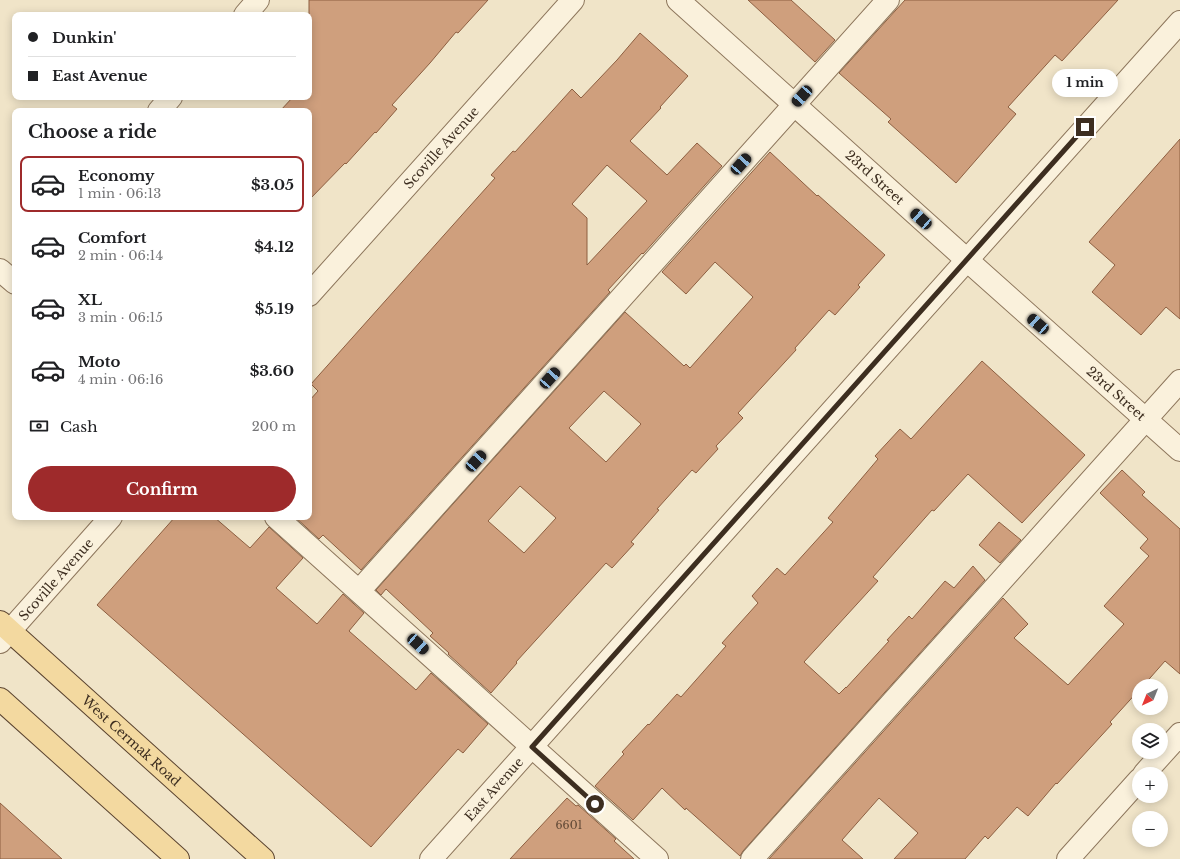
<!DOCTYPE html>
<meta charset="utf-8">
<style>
body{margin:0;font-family:"Libre Baskerville",serif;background:#f6f6f6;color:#202124;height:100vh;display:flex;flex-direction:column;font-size:15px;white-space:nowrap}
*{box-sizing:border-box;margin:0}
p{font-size:13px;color:#757577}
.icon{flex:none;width:22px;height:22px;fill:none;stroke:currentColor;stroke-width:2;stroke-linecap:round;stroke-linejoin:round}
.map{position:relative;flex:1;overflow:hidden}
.panel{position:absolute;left:12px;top:108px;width:300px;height:412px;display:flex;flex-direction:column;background:#fff;border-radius:8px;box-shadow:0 2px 10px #0003}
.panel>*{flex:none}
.hud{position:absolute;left:12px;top:12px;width:300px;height:88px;border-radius:8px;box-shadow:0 2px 10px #0003;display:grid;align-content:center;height:88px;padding:0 16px;background:#fff}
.needle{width:26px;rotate:223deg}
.tools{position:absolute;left:1132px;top:679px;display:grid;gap:8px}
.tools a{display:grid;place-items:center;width:36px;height:36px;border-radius:50%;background:#fff;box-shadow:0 2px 10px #0003;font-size:20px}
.end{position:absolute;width:18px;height:18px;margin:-9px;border:5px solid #3d2e20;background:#fff;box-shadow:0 0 0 2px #fff}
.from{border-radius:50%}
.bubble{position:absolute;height:28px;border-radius:14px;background:#fff;box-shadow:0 2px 10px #0003;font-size:13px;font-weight:800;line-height:28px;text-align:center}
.car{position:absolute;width:12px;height:24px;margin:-12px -6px;border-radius:5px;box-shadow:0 0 3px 1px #0007;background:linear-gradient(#222 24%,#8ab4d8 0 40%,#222 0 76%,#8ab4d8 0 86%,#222 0)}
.hud b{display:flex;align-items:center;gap:14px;height:38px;font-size:15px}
.hud b+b{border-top:1px solid #e0e0e0}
.hud i{width:10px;height:10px;background:#202124}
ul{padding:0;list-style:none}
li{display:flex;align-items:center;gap:12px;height:56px;margin:0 8px 6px;padding:0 8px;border:2px solid transparent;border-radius:8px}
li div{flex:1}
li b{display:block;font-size:15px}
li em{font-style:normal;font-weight:800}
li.on{border-color:#9e2a2b}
li>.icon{width:36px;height:36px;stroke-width:1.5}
h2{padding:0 16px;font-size:18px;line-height:48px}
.pay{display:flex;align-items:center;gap:10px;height:44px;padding:0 16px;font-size:15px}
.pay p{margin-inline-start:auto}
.button{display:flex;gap:8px;margin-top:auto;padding:8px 16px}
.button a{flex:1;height:46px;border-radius:24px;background:#9e2a2b;color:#fff;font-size:16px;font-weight:800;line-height:46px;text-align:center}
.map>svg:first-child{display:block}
.building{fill:#cf9f7d;stroke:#8d5f41;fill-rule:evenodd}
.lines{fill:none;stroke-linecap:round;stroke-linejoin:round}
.minor-casing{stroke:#8d765c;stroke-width:24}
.major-casing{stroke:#5b4430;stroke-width:24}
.minor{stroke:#faf1dc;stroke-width:22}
.major{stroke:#f3d9a0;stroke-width:22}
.route{stroke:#3d2e20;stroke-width:5}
.labels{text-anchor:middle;stroke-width:3.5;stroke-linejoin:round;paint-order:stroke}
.number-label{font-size:11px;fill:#624a37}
.street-label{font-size:13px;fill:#3d2e20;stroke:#f7eed8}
</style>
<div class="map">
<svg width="1180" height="859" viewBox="0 0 1180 859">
<rect width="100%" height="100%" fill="#f0e4c8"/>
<!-- building -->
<path class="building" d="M 309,0 L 488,0 L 458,33 L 456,32 L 430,63 L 392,105 L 397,109 L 376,133 L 375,132 L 346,164 L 345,163 L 309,200 L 309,111 L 280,111 L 293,97 L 309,97 Z
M 748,0 L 791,0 L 835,40 L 815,62 Z
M 905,0 L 1118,0 L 1062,61 L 1055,55 L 1008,107 L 1016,114 L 956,183 L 888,122 L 891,119 L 839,73 Z
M 640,33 L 688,76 L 660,107 L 661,108 L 630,141 L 667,175 L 697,143 L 722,166 L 643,254 L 642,253 L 608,290 L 610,292 L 361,570 L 323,535 L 319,539 L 295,517 L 309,517 L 309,401 L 318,391 L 311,384 L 495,178 L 491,175 L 513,151 L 515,152 L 572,89 L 581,98 L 617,60 ZM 607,165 L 647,201 L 587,265 L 587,218 L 572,204 Z
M 1180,139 L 1180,319 L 1166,307 L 1141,335 L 1092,292 L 1115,265 L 1089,242 Z
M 770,152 L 817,196 L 818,195 L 885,255 L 858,285 L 860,287 L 835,315 L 829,310 L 795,348 L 796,350 L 738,413 L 743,418 L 716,446 L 718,449 L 696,473 L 692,470 L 657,509 L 659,510 L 631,542 L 634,544 L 612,568 L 606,563 L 516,662 L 517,663 L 491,693 L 448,654 L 449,653 L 430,636 L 433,633 L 386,589 L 381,595 L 376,590 L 625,312 L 684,366 L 686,364 L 690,368 L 753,297 L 715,262 L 686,294 L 662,272 ZM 604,391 L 641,424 L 606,462 L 569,428 ZM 520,486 L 556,518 L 524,553 L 488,521 Z
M 982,361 L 1085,455 L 1022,523 L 968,474 L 934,511 L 932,510 L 873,577 L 878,581 L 804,662 L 839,694 L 846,687 L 846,688 L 889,641 L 887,640 L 909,616 L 912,619 L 945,581 L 954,588 L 973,566 L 985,580 L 743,851 L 740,856 L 686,808 L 685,810 L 662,788 L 633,820 L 595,786 L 624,754 L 622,752 L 648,724 L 649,725 L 677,694 L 681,697 L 726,646 L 722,643 L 758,603 L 752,596 L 777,568 L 785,575 L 833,522 L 828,518 L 878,459 L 875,456 L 900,429 L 911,439 Z
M 1122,470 L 1145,492 L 1142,495 L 1180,529 L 1180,674 L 1165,661 L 1143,686 L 1139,686 L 1139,690 L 1110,722 L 1112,724 L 1057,784 L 1056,783 L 1028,816 L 1017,807 L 988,839 L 985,836 L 965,859 L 894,859 L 918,833 L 879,798 L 842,840 L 863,859 L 769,859 L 1003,598 L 1028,624 L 1014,638 L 1068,685 L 1124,624 L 1104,606 L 1149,556 L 1140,548 L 1148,539 L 1100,493 Z
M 175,517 L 214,517 L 250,548 L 269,527 L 303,558 L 276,588 L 317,624 L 343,594 L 364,613 L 349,631 L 416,690 L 431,673 L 488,724 L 463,753 L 458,749 L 371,847 L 97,605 Z
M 999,522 L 1021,540 L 1000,563 L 979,545 Z
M 567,798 L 576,806 L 578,805 L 616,839 L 614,841 L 634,859 L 510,859 Z
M 0,803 L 62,859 L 0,859 Z"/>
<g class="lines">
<!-- minor casing -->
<g class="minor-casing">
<g id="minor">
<path id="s1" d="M 678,0 L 967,260 L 1180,450"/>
<path d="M 245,15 L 258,0"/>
<path d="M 159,111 L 171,97"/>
<path d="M 0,270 L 15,283"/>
<path id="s2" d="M 309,295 L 573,0"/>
<path d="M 276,517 L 657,859"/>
<path d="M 359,591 L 888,0"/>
<path id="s3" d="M 0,642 L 111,517"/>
<path d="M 1144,774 L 1180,734"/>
<path id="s4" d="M 431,859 L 1180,22"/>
<path d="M 752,859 L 1180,381"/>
<path d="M 1068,859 L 1139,780"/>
</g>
</g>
<!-- major casing -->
<g class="major-casing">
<g id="major">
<path id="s5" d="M 0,622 L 263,859"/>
<path d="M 0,699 L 178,859"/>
</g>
</g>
<!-- minor -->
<use href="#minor" class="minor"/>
<!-- major -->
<use href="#major" class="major"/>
</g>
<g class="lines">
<!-- route -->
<path class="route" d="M 595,804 L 532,747 L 1085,127"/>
</g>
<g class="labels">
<!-- number labels -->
<g class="number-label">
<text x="569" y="829">6601</text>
</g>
<!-- street labels -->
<g class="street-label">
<text dy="5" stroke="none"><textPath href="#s2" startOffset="198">Scoville Avenue</textPath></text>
<text dy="5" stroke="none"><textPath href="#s1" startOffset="265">23rd Street</textPath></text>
<text dy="5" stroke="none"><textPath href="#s1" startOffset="589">23rd Street</textPath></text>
<text dy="5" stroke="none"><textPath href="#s3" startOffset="84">Scoville Avenue</textPath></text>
<text dy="5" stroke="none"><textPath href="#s5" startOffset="177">West Cermak Road</textPath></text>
<text dy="5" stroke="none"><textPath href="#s4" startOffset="94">East Avenue</textPath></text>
</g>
</g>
</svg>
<div class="tools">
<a><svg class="needle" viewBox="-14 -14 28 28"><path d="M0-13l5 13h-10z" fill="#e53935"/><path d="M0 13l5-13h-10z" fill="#757577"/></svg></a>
<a><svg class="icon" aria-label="layers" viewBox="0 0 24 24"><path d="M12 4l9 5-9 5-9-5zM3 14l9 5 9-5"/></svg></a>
<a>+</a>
<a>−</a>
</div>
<i class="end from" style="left:595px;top:804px"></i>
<i class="end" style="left:1085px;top:127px"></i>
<div class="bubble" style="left:1052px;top:69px;width:66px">1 min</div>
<i class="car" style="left:802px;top:96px;rotate:222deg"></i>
<i class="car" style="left:741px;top:164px;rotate:42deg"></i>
<i class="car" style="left:921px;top:219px;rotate:312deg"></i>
<i class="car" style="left:1038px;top:324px;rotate:311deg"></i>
<i class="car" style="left:550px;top:378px;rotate:42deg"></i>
<i class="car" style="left:476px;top:461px;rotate:42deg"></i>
<i class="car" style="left:418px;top:644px;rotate:132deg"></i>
<div class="hud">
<b><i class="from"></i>Dunkin'</b>
<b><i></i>East Avenue</b>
</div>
<section class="panel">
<h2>Choose a ride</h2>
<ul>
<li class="on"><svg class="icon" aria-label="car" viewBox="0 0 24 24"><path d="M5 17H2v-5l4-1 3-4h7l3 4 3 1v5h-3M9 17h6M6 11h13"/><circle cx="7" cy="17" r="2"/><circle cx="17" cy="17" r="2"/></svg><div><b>Economy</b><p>1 min · 06:13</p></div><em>$3.05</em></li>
<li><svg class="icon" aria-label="car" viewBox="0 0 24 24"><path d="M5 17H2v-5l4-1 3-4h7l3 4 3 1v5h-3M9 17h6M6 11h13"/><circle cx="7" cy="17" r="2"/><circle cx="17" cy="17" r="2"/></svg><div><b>Comfort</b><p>2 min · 06:14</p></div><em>$4.12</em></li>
<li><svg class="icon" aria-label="car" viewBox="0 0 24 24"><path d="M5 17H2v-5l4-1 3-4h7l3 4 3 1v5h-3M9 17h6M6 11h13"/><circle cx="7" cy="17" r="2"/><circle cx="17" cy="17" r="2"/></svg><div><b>XL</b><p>3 min · 06:15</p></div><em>$5.19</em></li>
<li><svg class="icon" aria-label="car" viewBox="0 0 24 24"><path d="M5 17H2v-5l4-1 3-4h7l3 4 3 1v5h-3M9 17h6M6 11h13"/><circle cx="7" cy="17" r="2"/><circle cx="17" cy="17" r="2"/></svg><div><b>Moto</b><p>4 min · 06:16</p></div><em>$3.60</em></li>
</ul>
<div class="pay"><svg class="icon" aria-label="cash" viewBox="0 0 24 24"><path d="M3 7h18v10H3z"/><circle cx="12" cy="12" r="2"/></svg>Cash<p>200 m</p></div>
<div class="button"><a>Confirm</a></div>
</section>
</div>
